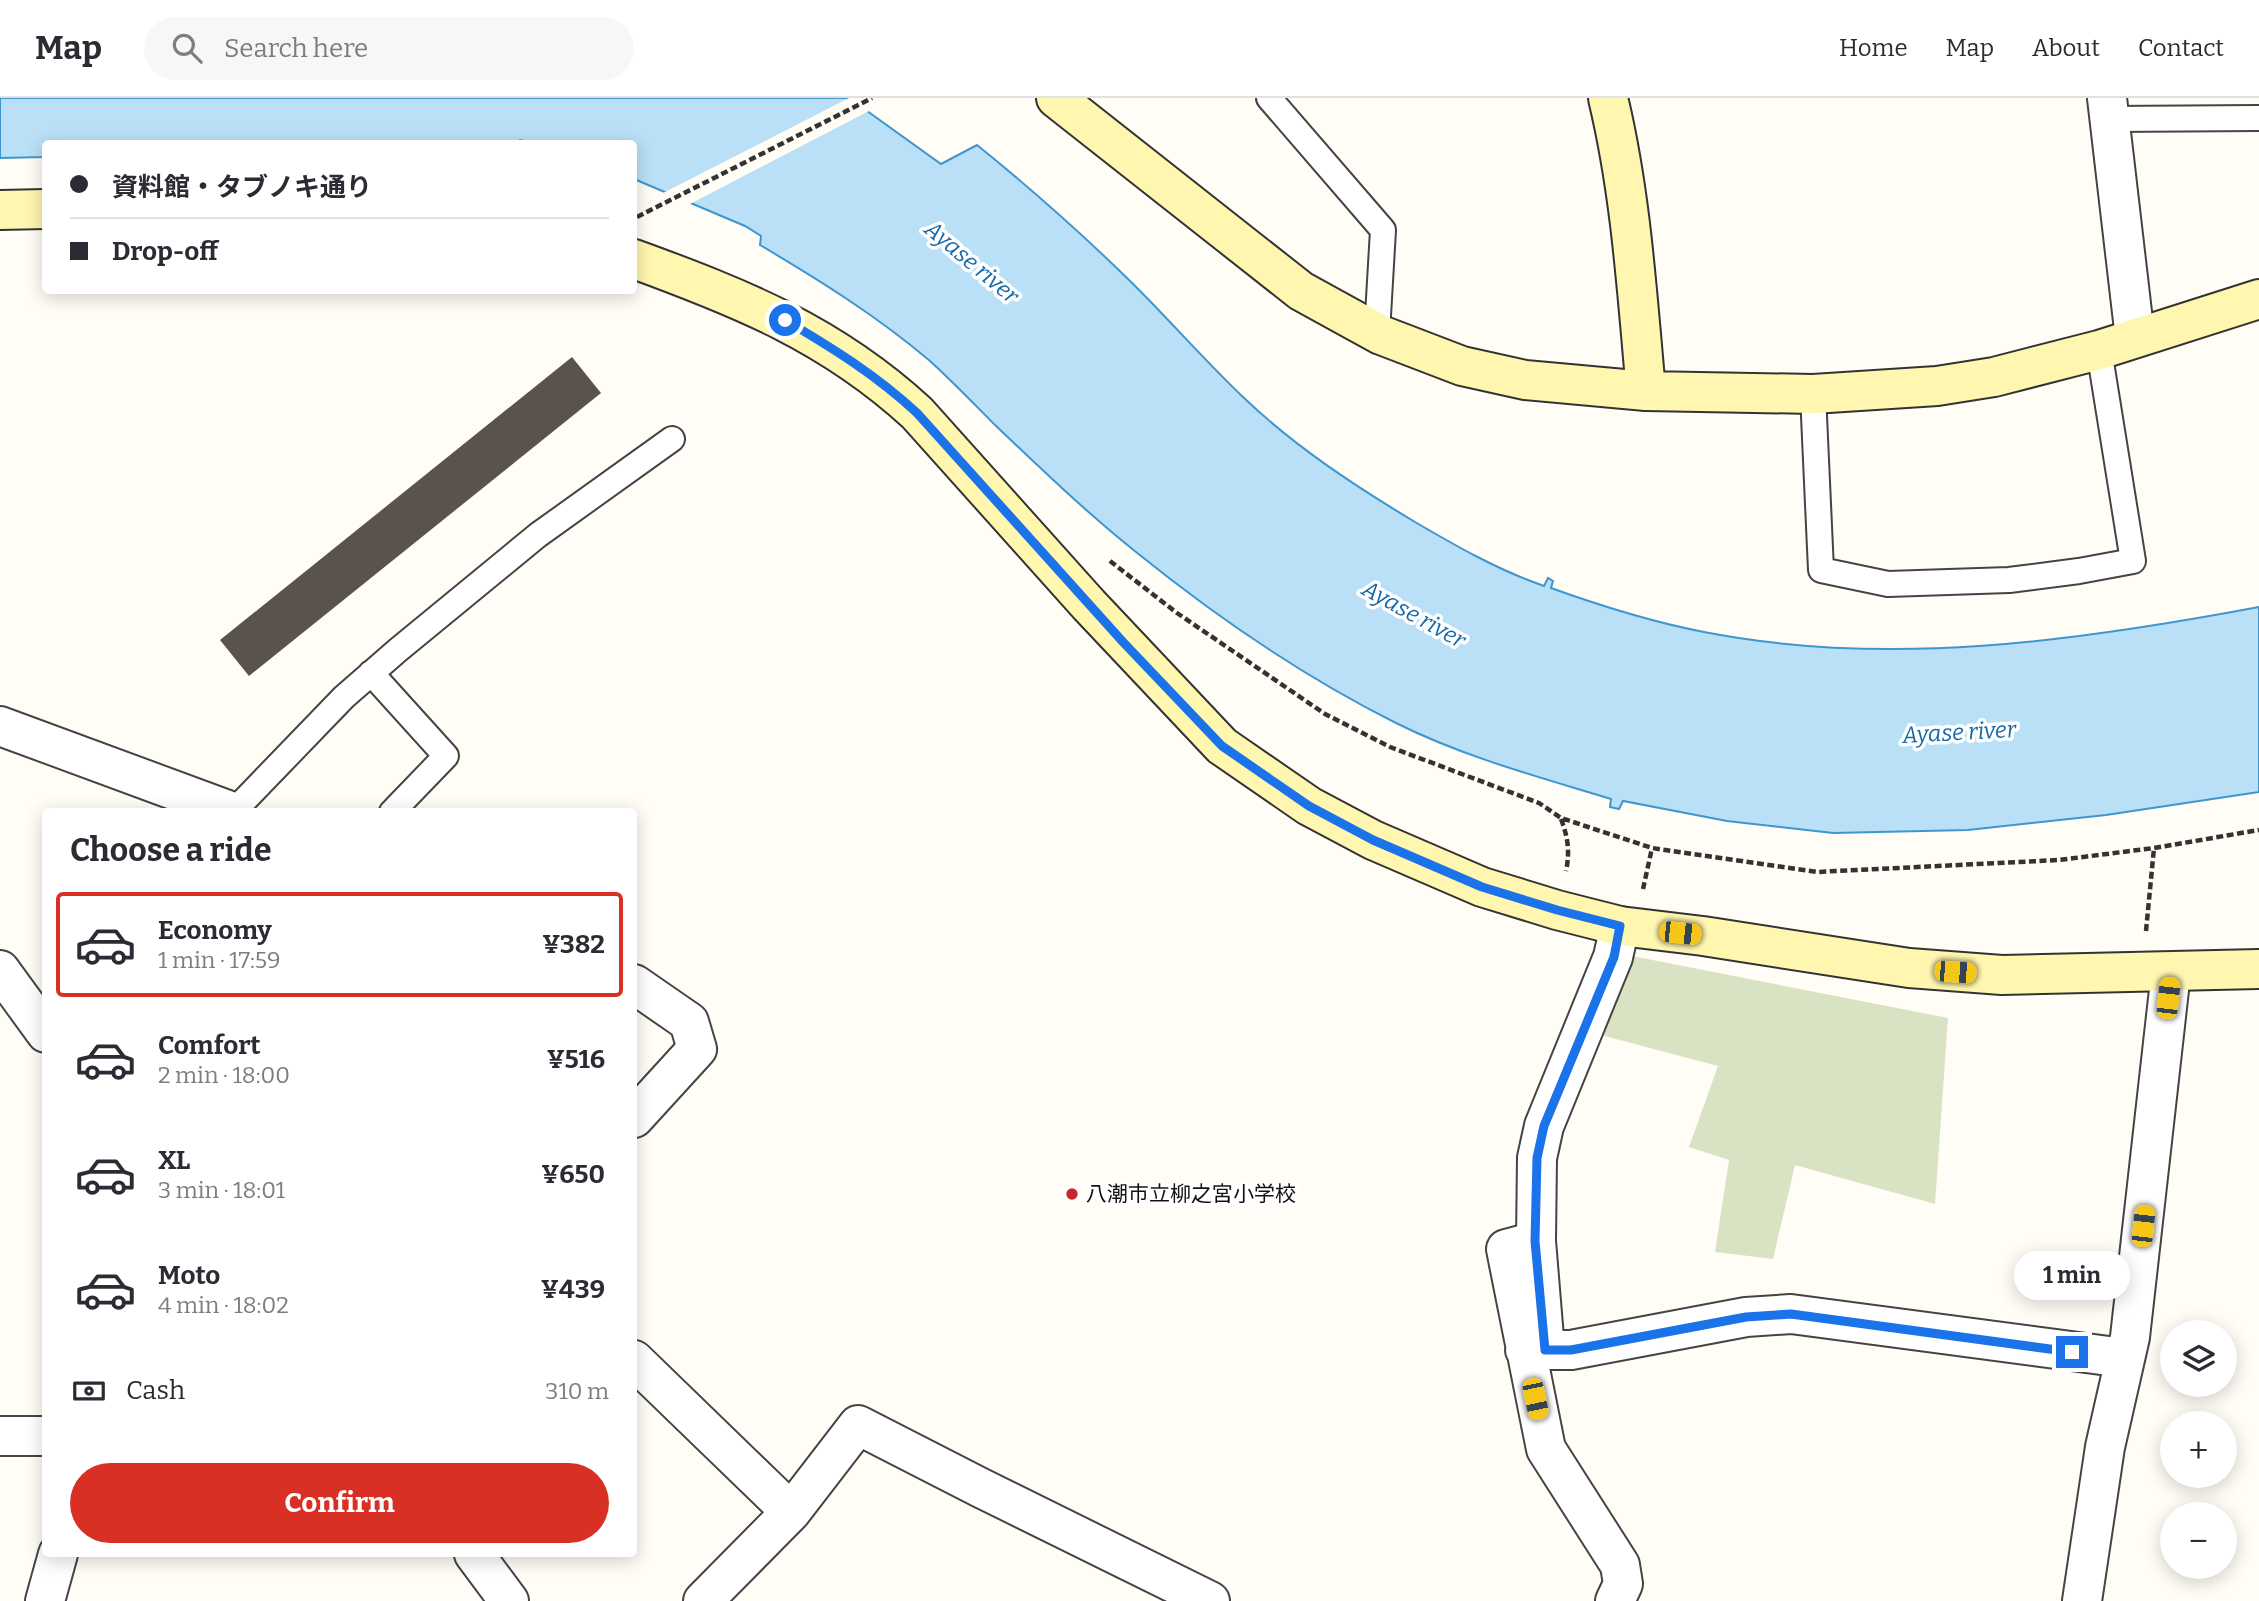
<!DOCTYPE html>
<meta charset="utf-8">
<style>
body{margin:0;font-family:Bitter,"Noto Sans JP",serif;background:#f7f7f7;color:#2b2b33;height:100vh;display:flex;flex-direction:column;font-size:26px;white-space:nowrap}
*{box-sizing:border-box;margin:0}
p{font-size:23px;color:#7c7c81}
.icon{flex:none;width:38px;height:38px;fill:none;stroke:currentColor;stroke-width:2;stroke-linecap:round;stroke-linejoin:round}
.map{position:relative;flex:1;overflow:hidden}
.side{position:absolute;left:42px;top:710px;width:595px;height:749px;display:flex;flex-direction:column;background:#fff;border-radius:7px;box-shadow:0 4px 18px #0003}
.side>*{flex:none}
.hud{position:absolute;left:42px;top:42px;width:595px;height:154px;border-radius:7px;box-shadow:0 4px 18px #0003;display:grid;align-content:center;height:154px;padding:0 28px;background:#fff}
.controls{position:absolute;left:2160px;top:1222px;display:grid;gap:14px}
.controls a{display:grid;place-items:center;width:77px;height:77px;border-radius:50%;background:#fff;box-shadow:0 4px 18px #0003;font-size:35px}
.end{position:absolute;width:32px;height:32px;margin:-16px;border:9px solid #1a73e8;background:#fff;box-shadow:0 0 0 4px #fff}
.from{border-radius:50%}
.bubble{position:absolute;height:49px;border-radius:24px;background:#fff;box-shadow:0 4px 18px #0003;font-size:23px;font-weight:700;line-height:49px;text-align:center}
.car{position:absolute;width:21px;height:42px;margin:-21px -10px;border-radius:9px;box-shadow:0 0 5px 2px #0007;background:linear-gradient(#f5c518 24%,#345 0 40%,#f5c518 0 76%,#345 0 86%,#f5c518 0)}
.hud b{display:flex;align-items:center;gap:24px;height:66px;font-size:26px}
.hud b+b{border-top:2px solid #e1e1e2}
.hud i{width:18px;height:18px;background:#2b2b33}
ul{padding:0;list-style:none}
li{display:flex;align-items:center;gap:21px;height:105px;margin:0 14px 10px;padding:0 14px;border:4px solid transparent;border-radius:7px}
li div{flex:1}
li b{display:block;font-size:26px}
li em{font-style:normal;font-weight:700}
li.selected{border-color:#d93025}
li>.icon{width:63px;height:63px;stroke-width:1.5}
h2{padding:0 28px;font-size:32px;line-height:84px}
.pay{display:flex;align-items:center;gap:18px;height:77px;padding:0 28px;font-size:26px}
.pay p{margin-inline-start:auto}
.cta{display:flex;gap:14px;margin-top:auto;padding:14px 28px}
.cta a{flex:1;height:80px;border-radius:42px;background:#d93025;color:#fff;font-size:28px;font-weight:700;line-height:80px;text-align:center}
header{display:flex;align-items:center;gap:42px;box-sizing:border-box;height:98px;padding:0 35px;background:#fff;border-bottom:2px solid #e1e1e2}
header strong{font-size:33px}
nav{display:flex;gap:38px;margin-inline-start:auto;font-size:24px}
.search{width:490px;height:63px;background:#f7f7f7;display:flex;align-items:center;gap:18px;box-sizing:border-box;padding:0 24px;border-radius:38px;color:#7c7c81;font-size:26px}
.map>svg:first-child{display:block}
.cemetery{fill:#d9e3c4}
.water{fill:#b9e0f7;stroke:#3f96cf;stroke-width:2}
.pier{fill:#fffdf5}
.building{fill:#5a524d}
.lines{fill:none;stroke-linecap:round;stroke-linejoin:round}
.lane-casing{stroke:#444;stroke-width:28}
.street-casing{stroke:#444;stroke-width:42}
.secondary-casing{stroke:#333;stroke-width:42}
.path{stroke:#333;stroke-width:4.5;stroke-dasharray:7 3.5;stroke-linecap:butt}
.lane{stroke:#fff;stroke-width:24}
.street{stroke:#fff;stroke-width:38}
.secondary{stroke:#fff6b0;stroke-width:38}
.route{stroke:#1a73e8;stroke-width:9}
.poi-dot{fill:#c4262e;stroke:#fff;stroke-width:2.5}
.labels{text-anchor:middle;stroke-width:7;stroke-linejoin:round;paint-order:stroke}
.poi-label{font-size:21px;fill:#111;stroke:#fff;text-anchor:start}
.water-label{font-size:23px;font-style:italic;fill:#1768a6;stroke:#fff}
</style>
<header>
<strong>Map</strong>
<div class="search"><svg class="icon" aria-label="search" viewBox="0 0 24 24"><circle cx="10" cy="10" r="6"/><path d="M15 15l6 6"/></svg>Search here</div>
<nav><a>Home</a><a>Map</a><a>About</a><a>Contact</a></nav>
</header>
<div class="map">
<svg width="2259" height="1503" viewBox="0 0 2259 1503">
<rect width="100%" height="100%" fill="#fffdf5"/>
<!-- cemetery -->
<path class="cemetery" d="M 1632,858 L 1948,920 L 1935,1106 L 1795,1067 L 1773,1161 L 1715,1154 L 1729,1062 L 1689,1049 L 1718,968 L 1597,936 Z"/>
<!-- water -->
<path class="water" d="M 0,0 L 849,0 L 941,66 L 977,47 C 1029,89 1080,134 1128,181 C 1167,219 1203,261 1243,299 C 1294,348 1355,388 1415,424 C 1456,448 1498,472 1544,488 L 1548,480 L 1553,483 L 1551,490 C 1601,508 1652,524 1704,534 C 1888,570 2078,543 2259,509 L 2259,694 L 2106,717 L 1968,732 L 1833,735 L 1727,723 L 1623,703 L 1619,711 L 1610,709 L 1611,701 C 1539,679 1464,659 1396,625 C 1306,580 1214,517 1136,454 C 1086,414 1040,370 994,326 C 973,305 952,283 930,263 C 877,218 819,182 760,147 L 761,138 L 745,128 L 634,81 L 634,46 L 537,46 L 520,42 L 516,46 L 46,46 L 45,59 L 0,60 Z"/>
<!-- pier -->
<path class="pier" d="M 849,0 L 855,0 L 871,12 L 688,107 L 663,95 Z"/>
<!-- building -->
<path class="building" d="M 572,259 L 601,295 L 249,578 L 220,542 Z"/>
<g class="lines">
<!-- lane casing -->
<g class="lane-casing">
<path id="lane" d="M 1269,0 L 1383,132 L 1377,235
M 2109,21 L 2259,20
M 1813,296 L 1821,472 L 1888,486 L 2009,482 L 2079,473 L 2133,463 L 2099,252
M 371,575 L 446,658 L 392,714
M 233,714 L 344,599 L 398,552 L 538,437 L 672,341"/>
</g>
<!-- street casing -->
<g class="street-casing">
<path id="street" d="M 2107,0 L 2135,240
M 0,628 L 233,714
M 0,872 L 46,935
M 634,886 L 689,924 L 697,951 L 634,1020
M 1536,1143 L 1506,1151 L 1546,1351 L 1620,1467 L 1623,1486 L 1615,1503
M 1525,1252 L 1571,1252 L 1746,1219 L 1791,1216 L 2124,1260
M 1545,1252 L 1536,1143 L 1537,1060 L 1544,1028 L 1613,859 L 1620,828
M 634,1262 L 791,1414
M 0,1338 L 46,1338
M 474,1456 L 509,1503
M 45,1503 L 58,1456
M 703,1503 L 791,1414 L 858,1327 L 981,1390 L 1210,1503
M 2082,1503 L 2105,1349 L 2130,1239 L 2171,874"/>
</g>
<!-- secondary casing -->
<g class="secondary-casing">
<path id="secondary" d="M 1056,0 L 1301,193 L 1381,237 L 1462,268 L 1525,282 L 1646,293 L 1813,296 L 1937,288 L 1994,279 L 2099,252 L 2259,201
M 1608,0 C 1631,95 1637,195 1646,293
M 0,112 L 46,111
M 634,161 C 741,200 831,236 917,315 L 1089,507 L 1222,648 L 1309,708 L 1373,742 L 1482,789 L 1557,812 L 1620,828 L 1703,838 L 1909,870 L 2002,877 L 2259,871"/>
</g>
<!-- path -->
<path class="path" d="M 637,119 L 872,0
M 1110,463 L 1177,515 L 1325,616 L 1390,649 L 1539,705 L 1561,720 L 1652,750 L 1817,774 L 2059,762 L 2154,750 L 2259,732
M 1561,721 C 1568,739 1570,754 1566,773
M 1643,791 L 1652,750
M 2146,833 L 2154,750"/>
<!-- lane -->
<use href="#lane" class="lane"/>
<!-- street -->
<use href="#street" class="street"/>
<!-- secondary -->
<use href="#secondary" class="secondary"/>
</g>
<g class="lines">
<!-- route -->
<path class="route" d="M 785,222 C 834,251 876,277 917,315 L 1123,544 L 1222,648 L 1309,708 L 1373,742 L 1482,789 L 1557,812 L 1620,828 L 1614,859 L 1544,1028 L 1537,1060 L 1535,1143 L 1545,1252 L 1571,1252 L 1746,1219 L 1791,1216 L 2072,1254"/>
</g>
<!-- markers -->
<circle class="poi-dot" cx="1072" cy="1096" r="7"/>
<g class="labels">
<!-- poi labels -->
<g class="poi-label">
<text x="1086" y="1103">八潮市立柳之宮小学校</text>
</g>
<!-- water labels -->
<g class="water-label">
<text transform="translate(972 164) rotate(40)" y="8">Ayase river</text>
<text transform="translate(1414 516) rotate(29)" y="8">Ayase river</text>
<text transform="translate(1959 634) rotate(-3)" y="8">Ayase river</text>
</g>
</g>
</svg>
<div class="controls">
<a><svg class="icon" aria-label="layers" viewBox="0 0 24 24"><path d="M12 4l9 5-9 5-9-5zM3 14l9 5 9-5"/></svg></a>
<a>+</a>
<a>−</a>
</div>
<i class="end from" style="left:785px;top:222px"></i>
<i class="end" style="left:2072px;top:1254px"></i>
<div class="bubble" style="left:2014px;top:1153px;width:116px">1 min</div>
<i class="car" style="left:1680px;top:835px;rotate:96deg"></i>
<i class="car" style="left:1955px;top:874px;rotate:94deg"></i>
<i class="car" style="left:2168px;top:900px;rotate:6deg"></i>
<i class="car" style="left:2143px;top:1128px;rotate:6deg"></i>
<i class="car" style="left:1535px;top:1301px;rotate:168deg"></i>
<div class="hud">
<b><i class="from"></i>資料館・タブノキ通り</b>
<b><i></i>Drop-off</b>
</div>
<section class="side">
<h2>Choose a ride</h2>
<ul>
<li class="selected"><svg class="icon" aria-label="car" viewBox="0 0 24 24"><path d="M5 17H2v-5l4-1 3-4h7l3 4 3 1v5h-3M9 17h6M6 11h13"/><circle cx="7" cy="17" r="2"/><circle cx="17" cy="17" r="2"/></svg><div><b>Economy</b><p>1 min · 17:59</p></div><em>¥382</em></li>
<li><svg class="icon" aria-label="car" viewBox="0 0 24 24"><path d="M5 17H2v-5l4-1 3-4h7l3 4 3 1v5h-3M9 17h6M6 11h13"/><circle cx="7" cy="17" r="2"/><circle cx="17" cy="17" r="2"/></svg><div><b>Comfort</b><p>2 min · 18:00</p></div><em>¥516</em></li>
<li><svg class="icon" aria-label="car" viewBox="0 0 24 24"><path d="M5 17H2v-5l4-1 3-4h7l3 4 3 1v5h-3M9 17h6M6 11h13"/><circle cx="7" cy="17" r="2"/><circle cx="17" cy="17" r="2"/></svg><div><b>XL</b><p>3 min · 18:01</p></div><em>¥650</em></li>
<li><svg class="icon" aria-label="car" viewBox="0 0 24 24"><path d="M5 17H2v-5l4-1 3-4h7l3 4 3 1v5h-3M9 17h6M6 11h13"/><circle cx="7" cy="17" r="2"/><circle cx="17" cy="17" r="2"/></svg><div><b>Moto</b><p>4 min · 18:02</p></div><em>¥439</em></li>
</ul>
<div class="pay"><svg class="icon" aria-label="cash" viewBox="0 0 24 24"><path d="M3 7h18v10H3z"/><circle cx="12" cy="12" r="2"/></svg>Cash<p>310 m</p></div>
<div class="cta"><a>Confirm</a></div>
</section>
</div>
